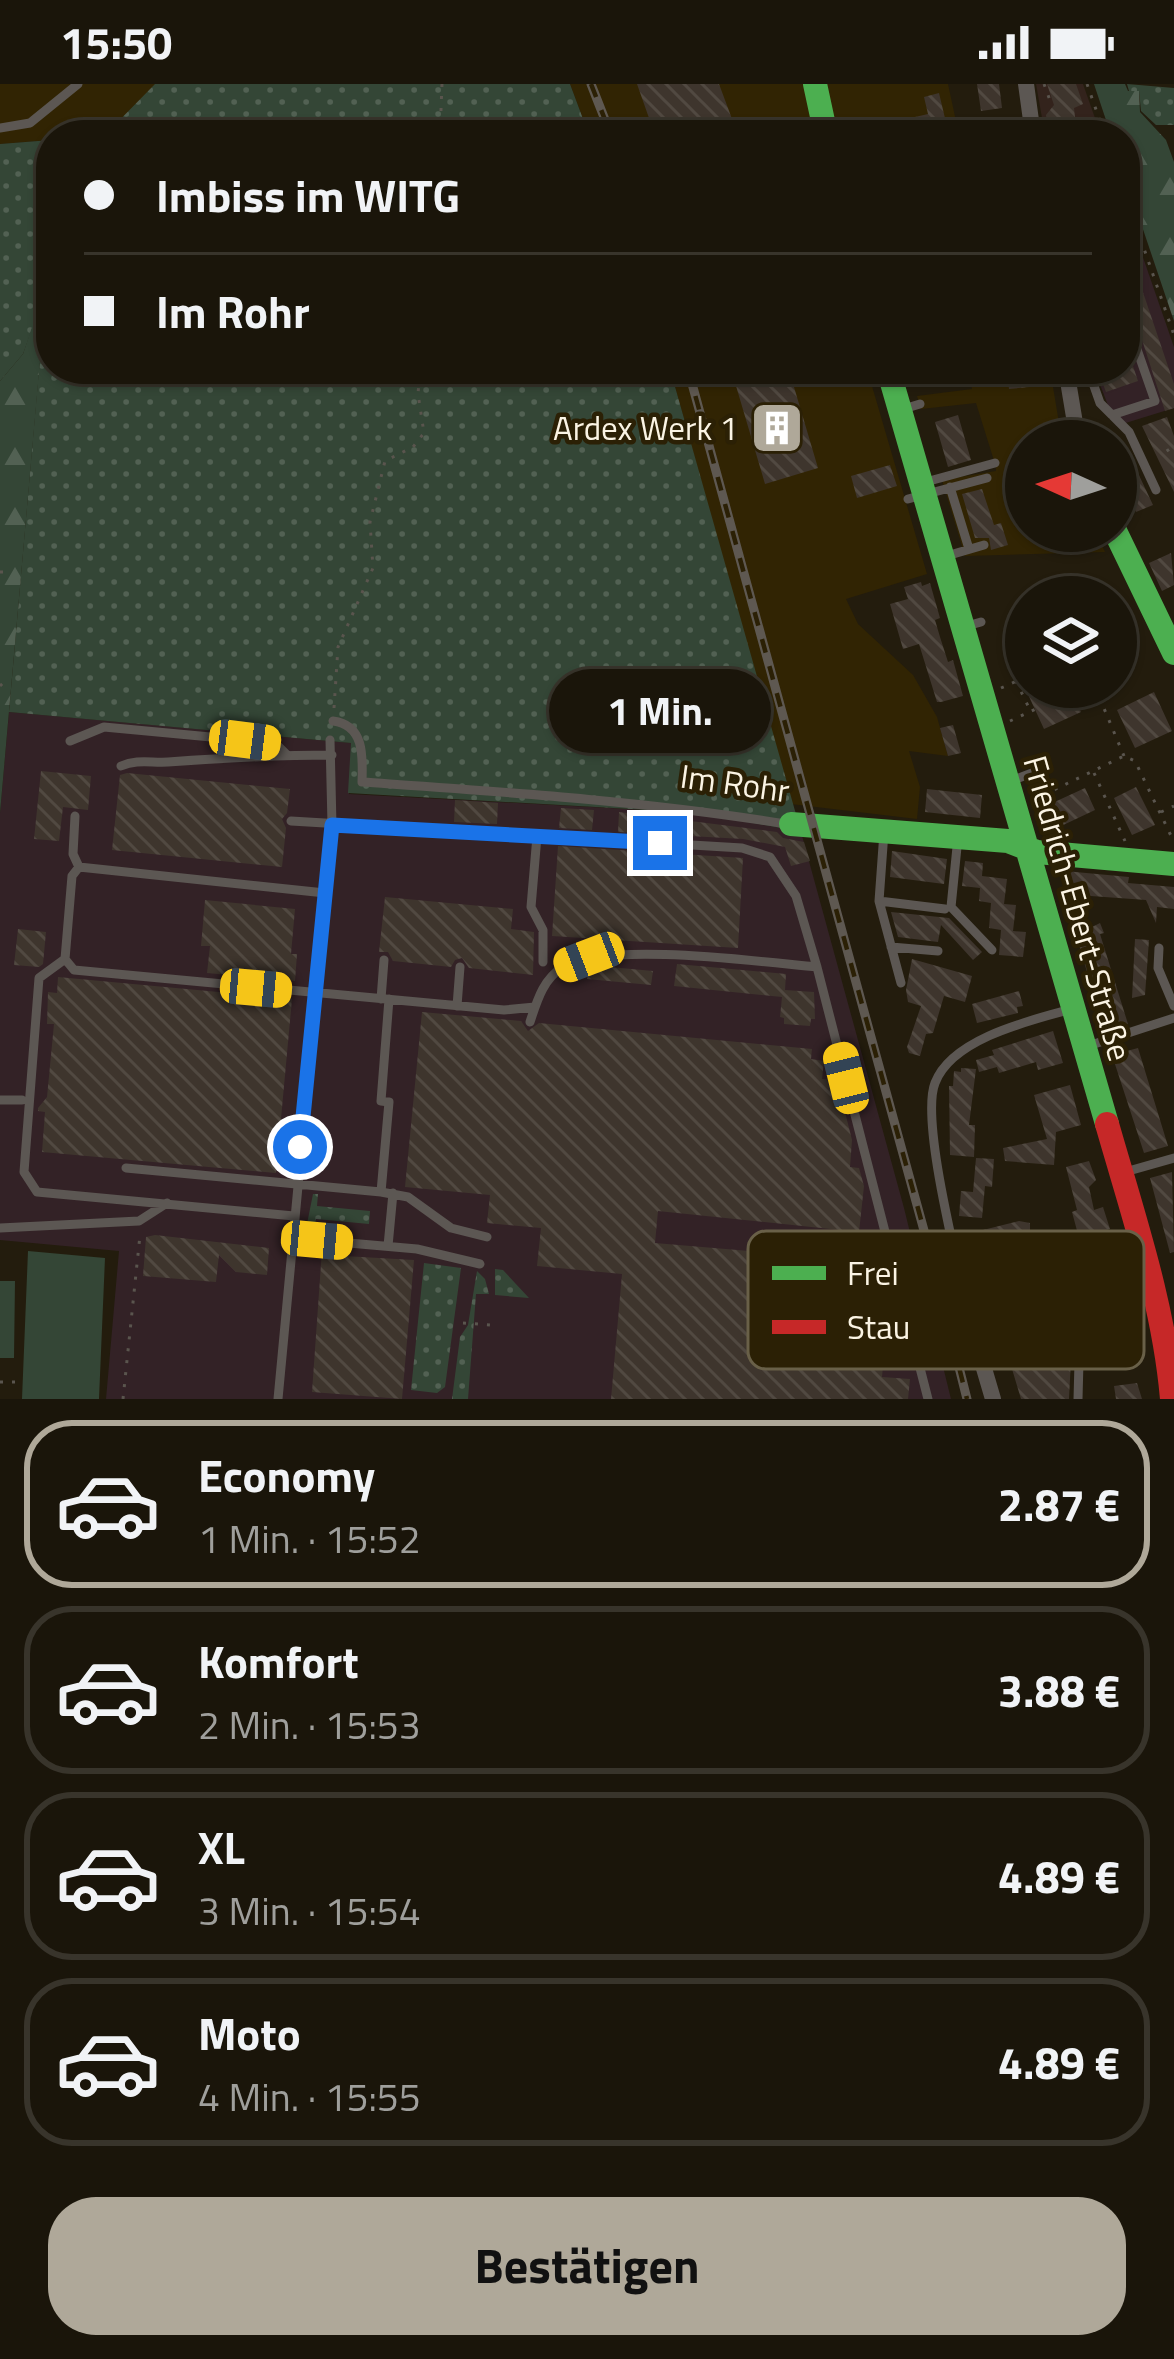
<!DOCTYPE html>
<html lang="de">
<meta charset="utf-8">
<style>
body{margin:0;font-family:"Titillium Web",sans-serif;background:#272218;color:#f1f3f6;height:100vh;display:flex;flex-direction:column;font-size:45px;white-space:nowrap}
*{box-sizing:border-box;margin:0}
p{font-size:39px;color:#9f9f9c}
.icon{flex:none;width:66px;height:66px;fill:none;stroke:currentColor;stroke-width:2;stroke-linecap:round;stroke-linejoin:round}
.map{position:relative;height:1315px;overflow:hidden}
.drawer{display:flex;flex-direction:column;background:#1a150a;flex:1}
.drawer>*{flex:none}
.hud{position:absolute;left:36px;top:36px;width:1104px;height:264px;border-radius:48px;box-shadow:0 3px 9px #0004,0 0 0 3px #38342b;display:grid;align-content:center;height:264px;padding:0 48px;background:#1a150a}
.needle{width:78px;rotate:273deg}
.fabs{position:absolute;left:1005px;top:336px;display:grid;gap:24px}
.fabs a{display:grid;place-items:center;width:132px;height:132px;border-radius:50%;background:#1a150a;box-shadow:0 3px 9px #0004,0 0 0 3px #38342b;font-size:60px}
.end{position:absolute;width:54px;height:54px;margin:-27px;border:15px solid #1a73e8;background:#fff;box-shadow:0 0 0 6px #fff}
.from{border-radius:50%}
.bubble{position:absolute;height:84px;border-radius:42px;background:#1a150a;box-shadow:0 3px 9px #0004,0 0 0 3px #38342b;font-size:39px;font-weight:700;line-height:84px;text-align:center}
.car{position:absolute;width:36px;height:72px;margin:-36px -18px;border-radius:15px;box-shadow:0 0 9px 3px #0007;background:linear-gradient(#f5c518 24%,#345 0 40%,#f5c518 0 76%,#345 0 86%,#f5c518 0)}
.hud b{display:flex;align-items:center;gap:42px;height:114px;font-size:45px}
.hud b+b{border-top:3px solid #38342b}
.hud i{width:30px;height:30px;background:#f1f3f6}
ul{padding:21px 0 0;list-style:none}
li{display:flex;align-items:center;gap:36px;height:168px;margin:0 24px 18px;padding:0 24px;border:6px solid #38342b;border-radius:48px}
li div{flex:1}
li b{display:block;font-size:45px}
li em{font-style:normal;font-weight:700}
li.on{border-color:#afa899}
li>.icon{width:108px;height:108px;stroke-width:1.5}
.cta{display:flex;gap:24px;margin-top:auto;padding:24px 48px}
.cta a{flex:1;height:138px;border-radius:48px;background:#afa899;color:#111;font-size:48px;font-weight:700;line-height:138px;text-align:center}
.status{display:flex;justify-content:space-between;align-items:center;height:84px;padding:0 60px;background:#1a150a;direction:ltr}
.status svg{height:33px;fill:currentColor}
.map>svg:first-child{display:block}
.built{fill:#312403}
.industrial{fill:#332226}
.education{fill:#33231c}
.grass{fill:url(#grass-dots)}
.forest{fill:url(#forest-firs)}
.garden{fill:#344636}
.building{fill:url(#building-back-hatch)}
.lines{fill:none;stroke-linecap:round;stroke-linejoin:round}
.path{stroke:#5a554e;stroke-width:3;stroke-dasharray:3 9;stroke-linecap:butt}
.lane{stroke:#5c5753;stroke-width:9}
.street{stroke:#5c5753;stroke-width:16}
.fast{stroke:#4caf50;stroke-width:24}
.jam{stroke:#c62828;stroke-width:24}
.rail-casing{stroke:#5e5851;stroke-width:9}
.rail{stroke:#2b2005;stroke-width:4.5;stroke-dasharray:14;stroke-linecap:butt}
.route{stroke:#1a73e8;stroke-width:15}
.labels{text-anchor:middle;stroke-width:9;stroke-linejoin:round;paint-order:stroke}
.poi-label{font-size:33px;fill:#fbf4e4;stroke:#2b2005;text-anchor:end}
.street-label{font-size:33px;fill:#fbf4e4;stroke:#2b2005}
.key{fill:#2b2005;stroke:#696048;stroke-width:3}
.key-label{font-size:33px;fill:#fbf4e4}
</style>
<div class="status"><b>15:50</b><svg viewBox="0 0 49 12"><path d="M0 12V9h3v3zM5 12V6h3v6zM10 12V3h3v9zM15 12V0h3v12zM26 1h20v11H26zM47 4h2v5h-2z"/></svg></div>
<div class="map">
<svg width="1174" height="1315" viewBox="0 0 1174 1315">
<defs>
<pattern id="grass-dots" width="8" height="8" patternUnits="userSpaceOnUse" patternTransform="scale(3)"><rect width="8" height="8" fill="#344636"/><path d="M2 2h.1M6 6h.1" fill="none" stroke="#526153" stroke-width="1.8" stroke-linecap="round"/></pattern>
<pattern id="forest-firs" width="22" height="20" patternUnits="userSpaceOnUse" patternTransform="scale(3)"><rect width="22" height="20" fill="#344636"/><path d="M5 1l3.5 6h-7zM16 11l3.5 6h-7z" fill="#526153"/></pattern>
<pattern id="building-back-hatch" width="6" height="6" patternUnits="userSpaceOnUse" patternTransform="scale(3)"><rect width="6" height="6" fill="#3e352d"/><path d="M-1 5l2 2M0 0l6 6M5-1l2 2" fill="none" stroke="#514941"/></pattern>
</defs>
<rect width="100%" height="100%" fill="#231c0d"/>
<!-- built -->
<path class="built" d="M 0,0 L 157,0 L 105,51 L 51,51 L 51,56 L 0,60 Z
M 570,0 L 948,0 L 959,51 L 589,51 Z
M 670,285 L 867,285 L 927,490 L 846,515 L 858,540 L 913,591 L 937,633 L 948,672 L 909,667 L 920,703 L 917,735 L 791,720 Z
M 967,285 L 1050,285 L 1062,357 L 1026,357 L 1026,447 L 1095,447 L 1105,468 L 965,472 L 942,396 L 996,387 L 996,383 L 976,319 L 921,325 L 917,312 L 972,305 Z"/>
<!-- industrial -->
<path class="industrial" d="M 1128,130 L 1174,263 L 1174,324 L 1116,342 L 1094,285 L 1125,285 L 1125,131 Z
M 9,628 L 352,659 L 349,710 L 701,729 L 801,748 L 904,1124 L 951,1315 L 106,1315 L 119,1167 L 0,1156 L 0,729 Z"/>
<!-- education -->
<path class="education" d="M 1036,0 L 1083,0 L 1101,51 L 1045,51 Z"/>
<!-- grass -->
<path class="grass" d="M 155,0 L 570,0 L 589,51 L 105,51 Z
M 1127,0 L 1174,4 L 1174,41 L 1156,41 L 1141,27 L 1139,7 L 1129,7 Z
M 51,56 L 51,285 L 670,285 L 801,748 L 701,729 L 348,709 L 351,659 L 9,628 L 46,206 L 23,270 L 0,297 L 0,60 Z
M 313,1110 L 318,1110 L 317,1122 L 370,1127 L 369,1140 L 316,1135 L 314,1146 L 306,1145 Z
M 424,1179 L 461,1184 L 445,1303 L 437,1309 L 411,1306 Z
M 495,1185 L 503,1186 L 529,1214 L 495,1211 Z
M 477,1187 L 485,1195 L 489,1210 L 476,1210 L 468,1315 L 452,1315 L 460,1253 L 468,1241 Z"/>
<!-- forest -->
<path class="forest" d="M 1094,0 L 1125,0 L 1128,7 L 1139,7 L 1140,28 L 1166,56 L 1174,78 L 1174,237 L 1125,92 L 1125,51 L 1111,51 Z
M 47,198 L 0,729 L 0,297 L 23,270 Z"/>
<!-- garden -->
<path class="garden" d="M 28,1167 L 105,1174 L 99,1315 L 22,1315 Z
M 0,1197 L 15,1197 L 14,1274 L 0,1274 Z"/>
<!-- building -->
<path class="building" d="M 637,0 L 719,0 L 738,51 L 655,51 Z
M 977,0 L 999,0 L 1002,24 L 981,27 Z
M 1047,0 L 1076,0 L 1083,20 L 1074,24 L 1077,51 L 1049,51 L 1046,31 L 1054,21 Z
M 939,9 L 949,51 L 892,51 L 889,39 L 928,30 L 924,13 Z
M 1127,161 L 1174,300 L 1174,324 L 1165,327 L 1133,228 L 1125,222 Z
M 1125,258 L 1138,297 L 1106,308 L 1100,292 L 1125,285 Z
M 731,285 L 845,285 L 846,288 L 794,303 L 818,384 L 765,400 Z
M 923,285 L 964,285 L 964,288 L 927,299 Z
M 1007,285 L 1039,285 L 1040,302 L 1009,305 Z
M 958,331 L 971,376 L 948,383 L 935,338 Z
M 1167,333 L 1174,352 L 1174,408 L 1142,342 Z
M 890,381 L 897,402 L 857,414 L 851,392 Z
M 1137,387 L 1153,421 L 1136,428 L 1121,395 Z
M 982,405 L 994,441 L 1001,439 L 1008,461 L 991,466 L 989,454 L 975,454 L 962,410 Z
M 1171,469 L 1174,501 L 1162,507 L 1149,479 Z
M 921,498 L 922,502 L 930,499 L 940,534 L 935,536 L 940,553 L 948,578 L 953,576 L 963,612 L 941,618 L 937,618 L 919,560 L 903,565 L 890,520 L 908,515 L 904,503 Z
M 1032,603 L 1070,603 L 1081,628 L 1044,645 L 1026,606 Z
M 1154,608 L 1172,647 L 1135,664 L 1117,626 Z
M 953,641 L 961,669 L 948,672 L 940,644 Z
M 41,687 L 91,692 L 88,726 L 63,723 L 59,757 L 34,755 Z
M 127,689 L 290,705 L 287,729 L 282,735 L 286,744 L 282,783 L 112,766 L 120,691 Z
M 1136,703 L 1155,741 L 1132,751 L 1114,714 Z
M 1085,704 L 1095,726 L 1059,743 L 1048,721 Z
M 927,705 L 982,711 L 980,734 L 925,728 Z
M 455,716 L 498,719 L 497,740 L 454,738 Z
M 561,724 L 594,726 L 592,746 L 559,744 Z
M 619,728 L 777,748 L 783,754 L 804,758 L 810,777 L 791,782 L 785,763 L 743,755 L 618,748 Z
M 558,762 L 743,774 L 738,864 L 552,852 Z
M 892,767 L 947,775 L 944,800 L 890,793 Z
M 965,777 L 983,779 L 982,792 L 1007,795 L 1004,820 L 1016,821 L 1013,847 L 1026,848 L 1023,873 L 999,871 L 1001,846 L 989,844 L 991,819 L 979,817 L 980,804 L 962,802 Z
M 1065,787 L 1129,793 L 1128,799 L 1174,803 L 1174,825 L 1157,823 L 1156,839 L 1146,816 L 1063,810 Z
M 385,813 L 513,825 L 511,845 L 534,848 L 533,891 L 469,884 L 462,874 L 455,876 L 451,883 L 393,877 L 388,868 L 379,868 Z
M 205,816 L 295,825 L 291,870 L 297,870 L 295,897 L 207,889 L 210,862 L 201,862 Z
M 891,828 L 949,834 L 982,868 L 973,876 L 941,841 L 938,858 L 898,853 Z
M 1100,839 L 1104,849 L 1100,850 L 1128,940 L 1114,944 L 1104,945 L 1076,851 Z
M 18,845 L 46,848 L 43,880 L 39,883 L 14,881 Z
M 1135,855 L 1149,856 L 1145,911 L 1132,914 Z
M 912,875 L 972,892 L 965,918 L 944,912 L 933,949 L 926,950 L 920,972 L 909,969 L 907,963 L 921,922 L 908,918 L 906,906 Z
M 677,880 L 786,890 L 785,906 L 814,908 L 815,935 L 811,935 L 810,942 L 784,940 L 784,934 L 780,933 L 782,913 L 674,902 Z
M 599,882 L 653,887 L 651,901 L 587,895 L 589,884 Z
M 58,893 L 292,915 L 276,1089 L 42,1068 L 45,1028 L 38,1027 L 38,1024 L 47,1013 L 54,940 L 47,940 L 48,908 L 57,909 Z
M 1019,907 L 1023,922 L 1017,923 L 1018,929 L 977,939 L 972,920 Z
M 422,928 L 521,937 L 528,947 L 539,939 L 812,965 L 811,975 L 824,977 L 822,995 L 837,996 L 852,1056 L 850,1083 L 859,1084 L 864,1102 L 859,1148 L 658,1127 L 655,1159 L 846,1175 L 842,1217 L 872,1220 L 869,1257 L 885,1259 L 882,1293 L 910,1295 L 908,1315 L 611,1315 L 622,1190 L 537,1182 L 541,1144 L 487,1139 L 490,1111 L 405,1103 Z
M 1053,947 L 1063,979 L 1038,986 L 1036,978 L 999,989 L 997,983 L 979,988 L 976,976 L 994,971 L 992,966 Z
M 1138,964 L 1168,1062 L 1144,1069 L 1112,971 Z
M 961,984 L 976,985 L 969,1041 L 975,1041 L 974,1073 L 950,1071 L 949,1002 L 953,1002 L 954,987 L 961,988 Z
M 1070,1001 L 1081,1041 L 1056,1048 L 1054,1081 L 1005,1077 L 1003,1064 L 1047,1055 L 1034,1011 Z
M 976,1074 L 994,1075 L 992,1103 L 985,1102 L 982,1134 L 959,1132 L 961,1107 L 973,1108 Z
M 1089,1077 L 1096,1096 L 1089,1103 L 1094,1126 L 1103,1123 L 1110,1145 L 1079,1154 L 1072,1128 L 1077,1126 L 1066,1083 Z
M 1172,1088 L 1174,1168 L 1170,1169 L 1150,1094 Z
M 1019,1137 L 1030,1139 L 1030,1146 L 1035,1147 L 1034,1162 L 1060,1165 L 1058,1184 L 1032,1181 L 1024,1243 L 1031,1273 L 1051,1269 L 1071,1275 L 1069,1315 L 1021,1315 L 1001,1248 L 1006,1247 L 1011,1199 L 978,1206 L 970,1176 L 963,1151 Z
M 155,1151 L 269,1164 L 267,1191 L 236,1188 L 219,1171 L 216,1198 L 143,1192 L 146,1153 Z
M 322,1166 L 345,1168 L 344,1172 L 414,1176 L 402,1315 L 312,1308 Z
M 1137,1299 L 1142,1315 L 1116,1315 L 1114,1302 Z"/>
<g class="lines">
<!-- path -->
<path class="path" d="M 1044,0 L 1052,22
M 1087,0 L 1105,51
M 440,51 L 442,0
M 1125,110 L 1174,251
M 1167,365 L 1169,368
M 0,488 L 3,488
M 1116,560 L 1128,554
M 1016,597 L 1030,626
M 0,602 L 3,599
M 1095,603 L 1124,672
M 1001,604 L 1026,593
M 334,624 L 338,563 L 373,484 L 370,438 L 385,377 L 413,363 L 424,349 L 418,310 L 420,285
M 1010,637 L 1036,625
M 1094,689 L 1125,757
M 1033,716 L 1124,672 L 1135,677 L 1174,758
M 1161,728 L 1174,722
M 463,1239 L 491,1241
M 0,1298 L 24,1298
M 123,1315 L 140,1151"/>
<!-- lane -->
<path class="lane" d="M 0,44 L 30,39 L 78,0
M 1088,285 L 1100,319 L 1129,348 L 1156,406
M 900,326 L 920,320
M 1112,331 L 1155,317 L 1125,231
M 922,399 L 995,379
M 950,403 L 969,465
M 908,415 L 987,394
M 1025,440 L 1011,391 L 1026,387
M 943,473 L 984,461
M 963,543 L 981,538
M 333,637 C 364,641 363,671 362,698 C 504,708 646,717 786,740
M 70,657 L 104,643 L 275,659 L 287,671
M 121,682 C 137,675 151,679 168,678 C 223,674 277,671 332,671
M 1008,698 L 1032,689
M 75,732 L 73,770 L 79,783
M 291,737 L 742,764 L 770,773 L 796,812 L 817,883
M 884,748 L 879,817 L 901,899
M 537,752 L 531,823 L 543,846 L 543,878
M 958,753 L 951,823 L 992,866
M 325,809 L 79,783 L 72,792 L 65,875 L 74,886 L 504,926 L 535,923
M 879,817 L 945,825
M 891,863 L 938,867
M 1159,864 L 1158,884 L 1174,922
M 65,875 L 39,894 L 24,1088 L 37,1108 L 294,1132
M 381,915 L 384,876
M 457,922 L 460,883
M 530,938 C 537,917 543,895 563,883 C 607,857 762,878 817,883 L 928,1315
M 1088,962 L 1174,934
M 0,1016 L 22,1016
M 126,1084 L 381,1108 L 389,1018 L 381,1017 L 389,915
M 1125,1088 L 1174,1074
M 381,1108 L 408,1113 L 451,1144 L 487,1153
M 0,1144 L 139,1137 L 167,1119
M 292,1154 L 417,1165 L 480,1180
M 388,1162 L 393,1109
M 968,1230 C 959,1184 920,1037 935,999 C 952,954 1032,936 1072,925
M 278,1315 L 332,741 L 330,656
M 1078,1315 L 1079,1278"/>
<!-- street -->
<path class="street" d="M 1026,0 L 1033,51
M 1066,285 L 1078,357
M 968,1230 L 993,1315"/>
<!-- fast -->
<path class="fast" d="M 815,0 L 826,51
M 888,285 L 1107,1040
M 1115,447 L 1174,569
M 791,740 L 1008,757 L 1037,768 L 1174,780"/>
<!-- jam -->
<path class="jam" d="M 1107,1040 C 1133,1131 1164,1221 1172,1315"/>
<!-- rail casing -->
<g class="rail-casing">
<path id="rail" d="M 591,0 L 611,51
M 688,285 L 931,1172 L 967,1315"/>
</g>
<!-- rail -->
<use href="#rail" class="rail"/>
</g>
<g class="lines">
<!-- route -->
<path class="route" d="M 300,1063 L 332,741 L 660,759"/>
</g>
<!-- icons -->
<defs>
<g id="building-square" transform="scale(2.7)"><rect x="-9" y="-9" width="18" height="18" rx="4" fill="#afa899" stroke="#2b2005"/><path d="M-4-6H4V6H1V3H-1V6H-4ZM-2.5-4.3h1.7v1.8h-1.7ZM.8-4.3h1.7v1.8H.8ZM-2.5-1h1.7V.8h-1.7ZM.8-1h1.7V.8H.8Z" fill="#fff"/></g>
</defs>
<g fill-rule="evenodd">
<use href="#building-square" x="777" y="344"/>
</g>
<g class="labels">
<!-- poi labels -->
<g class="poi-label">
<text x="738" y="356">Ardex Werk 1</text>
</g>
<!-- street labels -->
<g class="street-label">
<text transform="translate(735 699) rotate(8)" y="12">Im Rohr</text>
<text transform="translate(1078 824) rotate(74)" y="12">Friedrich-Ebert-Straße</text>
</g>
</g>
<!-- legend -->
<rect x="748" y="1147" width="396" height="138" rx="18" class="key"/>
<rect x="772" y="1182" width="54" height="14" fill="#4caf50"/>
<rect x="772" y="1236" width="54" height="14" fill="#c62828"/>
<g class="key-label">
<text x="847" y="1201">Frei</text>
<text x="847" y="1255">Stau</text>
</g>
</svg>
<div class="fabs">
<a><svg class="needle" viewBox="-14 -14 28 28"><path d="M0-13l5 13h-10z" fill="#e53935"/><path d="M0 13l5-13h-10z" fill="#9f9f9c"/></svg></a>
<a><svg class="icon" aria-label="layers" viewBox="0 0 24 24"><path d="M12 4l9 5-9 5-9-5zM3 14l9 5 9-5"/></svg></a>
</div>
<i class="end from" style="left:300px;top:1063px"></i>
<i class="end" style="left:660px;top:759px"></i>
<div class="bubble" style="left:549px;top:585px;width:222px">1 Min.</div>
<i class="car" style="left:245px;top:656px;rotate:97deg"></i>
<i class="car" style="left:589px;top:873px;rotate:249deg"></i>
<i class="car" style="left:256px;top:904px;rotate:95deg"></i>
<i class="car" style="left:846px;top:994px;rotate:346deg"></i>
<i class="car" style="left:317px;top:1156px;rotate:95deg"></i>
<div class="hud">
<b><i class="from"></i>Imbiss im WITG</b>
<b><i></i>Im Rohr</b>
</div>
</div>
<section class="drawer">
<ul>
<li class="on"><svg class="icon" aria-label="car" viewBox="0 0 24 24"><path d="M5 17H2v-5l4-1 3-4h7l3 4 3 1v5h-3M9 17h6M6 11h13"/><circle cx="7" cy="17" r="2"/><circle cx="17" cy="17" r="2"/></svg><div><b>Economy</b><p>1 Min. · 15:52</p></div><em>2.87 €</em></li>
<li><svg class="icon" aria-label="car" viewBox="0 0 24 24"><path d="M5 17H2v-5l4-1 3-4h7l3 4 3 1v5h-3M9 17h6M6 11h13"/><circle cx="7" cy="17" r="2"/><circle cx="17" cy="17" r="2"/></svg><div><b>Komfort</b><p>2 Min. · 15:53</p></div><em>3.88 €</em></li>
<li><svg class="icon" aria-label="car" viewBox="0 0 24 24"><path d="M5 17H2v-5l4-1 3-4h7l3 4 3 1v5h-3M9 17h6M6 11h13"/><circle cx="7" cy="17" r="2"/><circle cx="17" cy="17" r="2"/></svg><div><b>XL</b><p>3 Min. · 15:54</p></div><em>4.89 €</em></li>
<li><svg class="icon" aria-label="car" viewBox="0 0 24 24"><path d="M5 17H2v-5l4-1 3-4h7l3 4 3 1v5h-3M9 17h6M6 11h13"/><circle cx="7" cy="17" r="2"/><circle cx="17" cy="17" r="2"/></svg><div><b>Moto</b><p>4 Min. · 15:55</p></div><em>4.89 €</em></li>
</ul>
<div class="cta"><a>Bestätigen</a></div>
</section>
